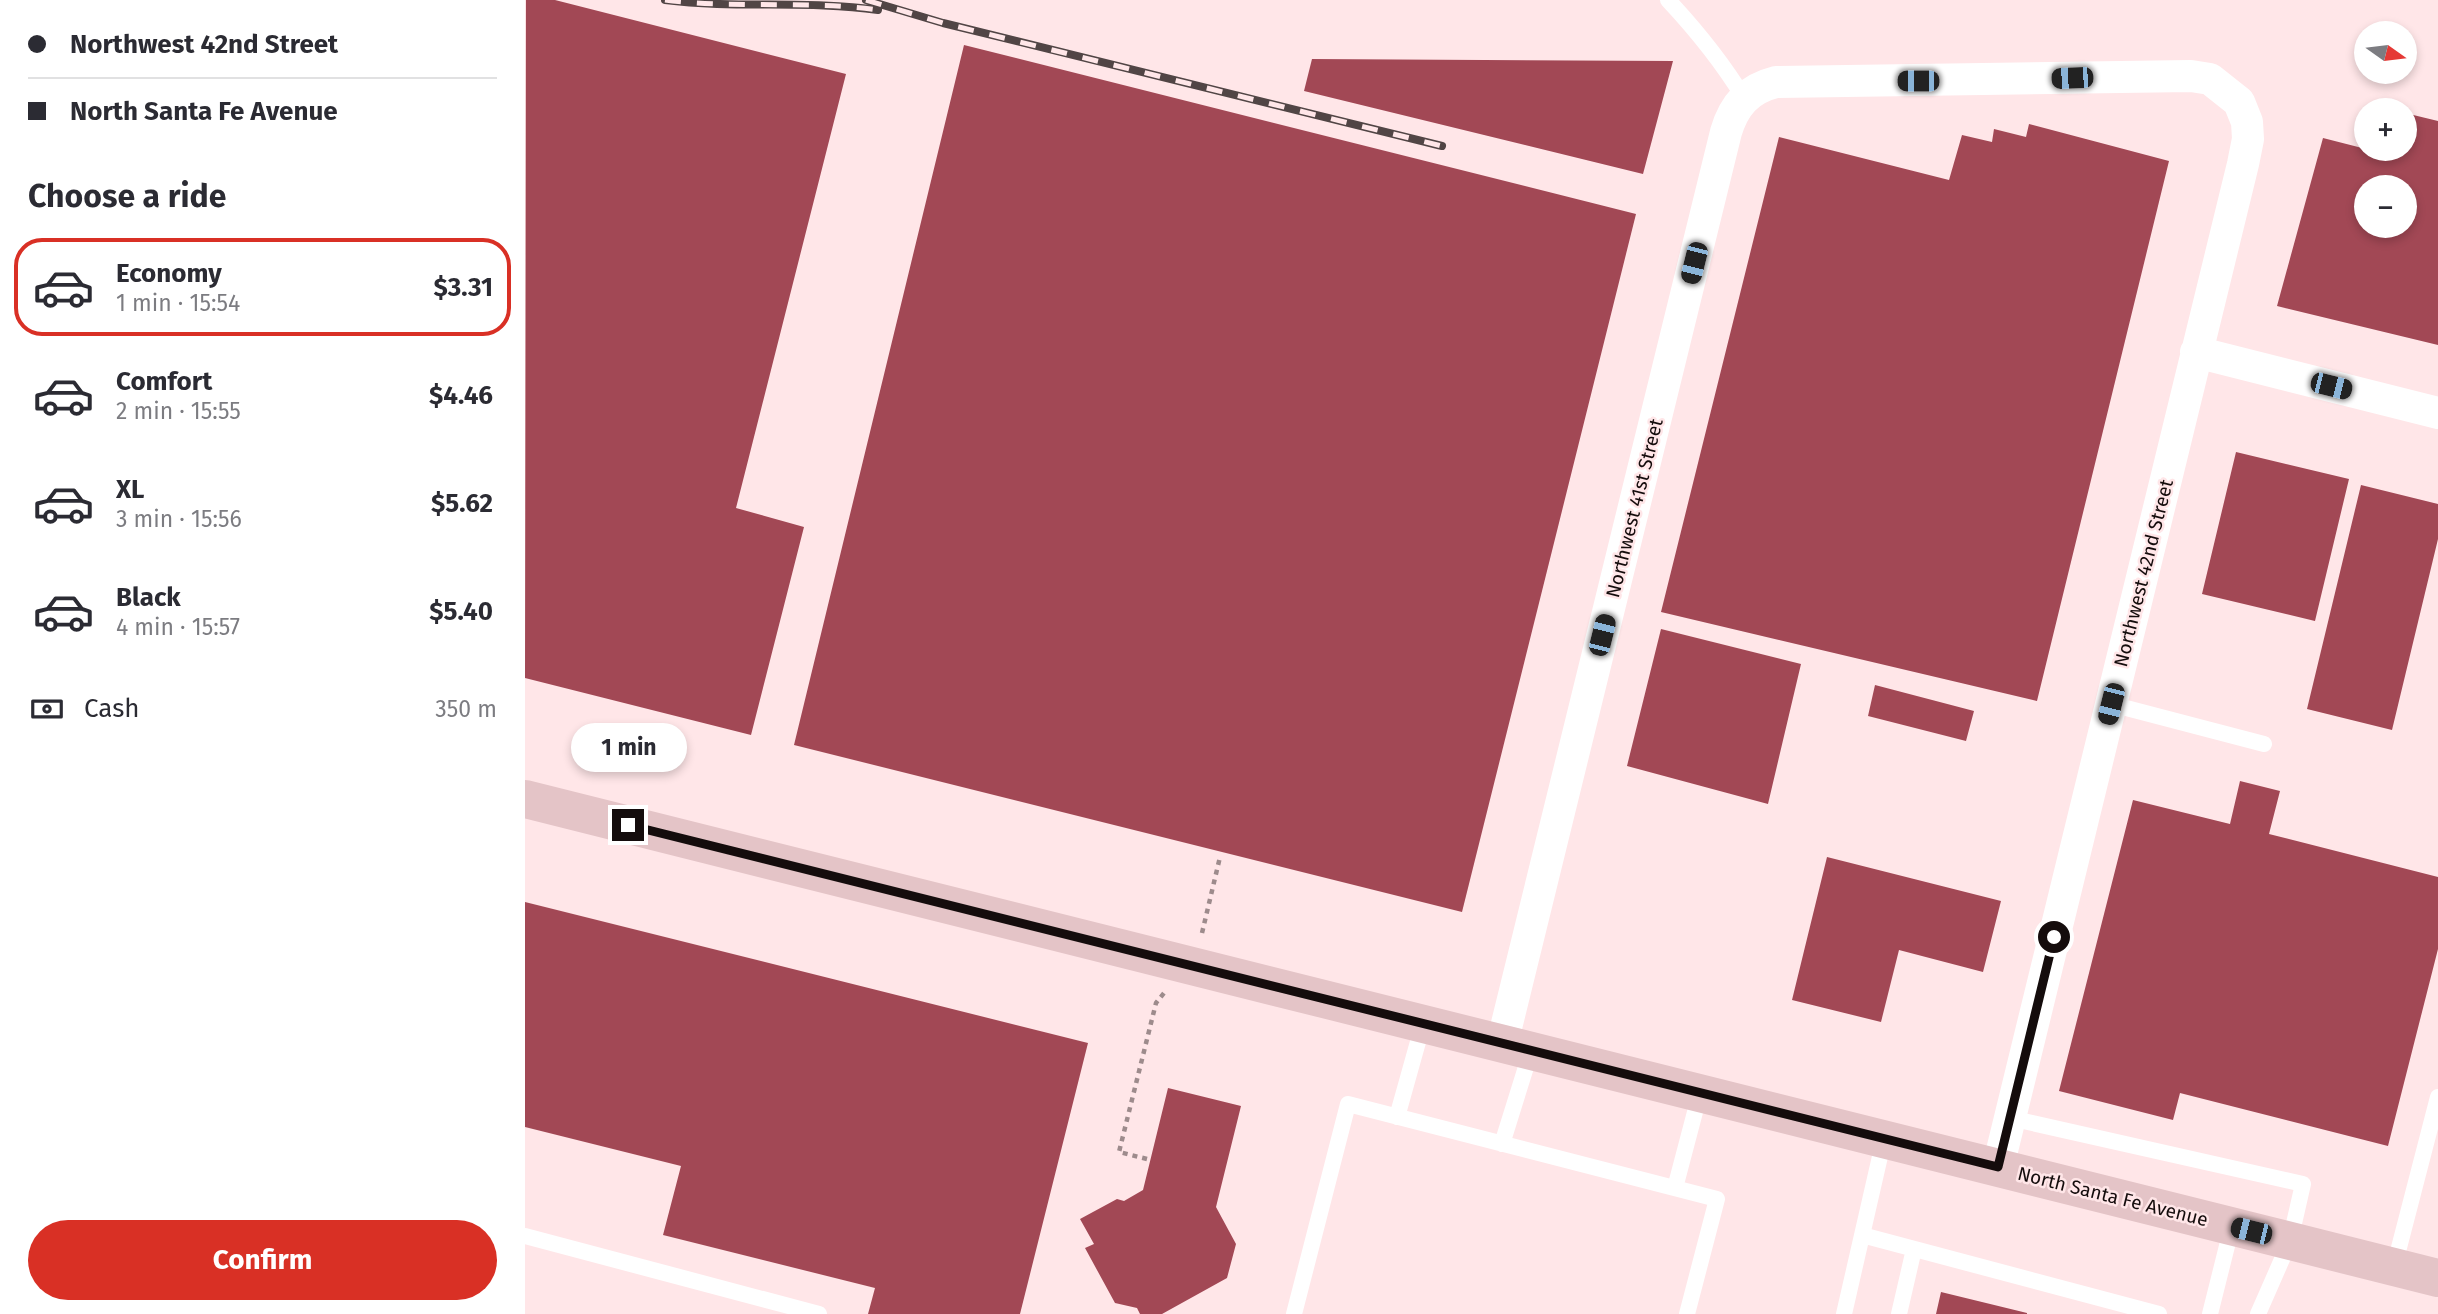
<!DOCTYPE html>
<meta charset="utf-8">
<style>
body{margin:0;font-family:"Fira Sans",sans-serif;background:#f2f2f3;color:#2b2b33;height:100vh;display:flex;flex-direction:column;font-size:26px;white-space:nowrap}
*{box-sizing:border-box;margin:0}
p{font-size:23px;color:#7c7c81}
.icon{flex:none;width:38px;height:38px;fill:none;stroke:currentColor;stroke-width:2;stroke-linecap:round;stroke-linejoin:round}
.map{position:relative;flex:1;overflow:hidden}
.side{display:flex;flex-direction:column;background:#fff;width:525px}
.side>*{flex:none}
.top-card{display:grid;align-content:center;height:154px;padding:0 28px;background:#fff}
.needle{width:46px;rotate:104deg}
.fabs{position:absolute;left:1829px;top:21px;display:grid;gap:14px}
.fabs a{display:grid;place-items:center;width:63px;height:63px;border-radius:50%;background:#fff;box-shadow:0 4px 10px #0003;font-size:35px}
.end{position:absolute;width:32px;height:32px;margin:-16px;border:9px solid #140c0c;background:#fff;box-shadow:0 0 0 4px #fff}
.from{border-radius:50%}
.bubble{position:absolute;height:49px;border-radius:24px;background:#fff;box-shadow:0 4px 10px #0003;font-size:23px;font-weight:700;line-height:49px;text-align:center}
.car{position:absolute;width:21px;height:42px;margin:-21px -10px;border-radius:9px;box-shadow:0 0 5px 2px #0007;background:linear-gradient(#222 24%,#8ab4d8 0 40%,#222 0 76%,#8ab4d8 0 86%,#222 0)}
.top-card b{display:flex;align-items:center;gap:24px;height:66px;font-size:26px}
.top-card b+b{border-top:2px solid #e1e1e2}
.top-card i{width:18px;height:18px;background:#2b2b33}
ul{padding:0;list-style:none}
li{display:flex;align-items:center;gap:21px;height:98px;margin:0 14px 10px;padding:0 14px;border:4px solid transparent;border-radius:28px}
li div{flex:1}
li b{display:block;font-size:26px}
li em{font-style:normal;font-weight:700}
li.current{border-color:#d93025}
li>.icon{width:63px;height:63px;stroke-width:1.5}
h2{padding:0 28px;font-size:32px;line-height:84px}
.pay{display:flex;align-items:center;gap:18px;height:77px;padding:0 28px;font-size:26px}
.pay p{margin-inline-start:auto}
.button{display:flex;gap:14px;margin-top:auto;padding:14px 28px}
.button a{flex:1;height:80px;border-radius:42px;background:#d93025;color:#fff;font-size:28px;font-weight:700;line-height:80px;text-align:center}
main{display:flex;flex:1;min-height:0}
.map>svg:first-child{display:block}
.building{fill:#a24855;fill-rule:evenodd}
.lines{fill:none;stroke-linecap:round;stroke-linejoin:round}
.path{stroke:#9d8b8c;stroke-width:4.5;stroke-dasharray:5 5;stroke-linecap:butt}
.service{stroke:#fff;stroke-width:16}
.minor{stroke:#fff;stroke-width:32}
.secondary{stroke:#e4c4c7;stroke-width:38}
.rail-casing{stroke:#514545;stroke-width:8}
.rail{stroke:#ffe6e8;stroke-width:5;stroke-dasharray:16;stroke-linecap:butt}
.route{stroke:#140c0c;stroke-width:9}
.labels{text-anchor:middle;stroke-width:5;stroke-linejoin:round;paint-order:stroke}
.street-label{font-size:19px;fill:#140c0c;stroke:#ffe6e8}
</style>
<main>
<section class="side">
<div class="top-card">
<b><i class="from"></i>Northwest 42nd Street</b>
<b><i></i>North Santa Fe Avenue</b>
</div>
<h2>Choose a ride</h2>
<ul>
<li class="current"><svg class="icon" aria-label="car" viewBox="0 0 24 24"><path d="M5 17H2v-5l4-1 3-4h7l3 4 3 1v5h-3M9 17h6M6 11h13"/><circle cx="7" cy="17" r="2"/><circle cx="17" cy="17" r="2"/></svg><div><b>Economy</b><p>1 min · 15:54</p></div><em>$3.31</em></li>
<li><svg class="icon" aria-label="car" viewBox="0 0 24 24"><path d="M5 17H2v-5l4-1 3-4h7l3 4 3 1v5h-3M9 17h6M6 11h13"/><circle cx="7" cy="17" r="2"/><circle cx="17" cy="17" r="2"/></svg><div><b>Comfort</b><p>2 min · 15:55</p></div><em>$4.46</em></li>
<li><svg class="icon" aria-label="car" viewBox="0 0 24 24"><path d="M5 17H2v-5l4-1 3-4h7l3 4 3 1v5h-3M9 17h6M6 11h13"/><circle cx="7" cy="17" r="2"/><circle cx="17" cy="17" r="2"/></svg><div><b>XL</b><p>3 min · 15:56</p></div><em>$5.62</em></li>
<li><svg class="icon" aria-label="car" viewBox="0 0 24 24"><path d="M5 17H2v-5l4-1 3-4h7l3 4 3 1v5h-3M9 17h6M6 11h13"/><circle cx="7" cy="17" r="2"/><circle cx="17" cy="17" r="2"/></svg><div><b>Black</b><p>4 min · 15:57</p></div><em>$5.40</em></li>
</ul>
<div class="pay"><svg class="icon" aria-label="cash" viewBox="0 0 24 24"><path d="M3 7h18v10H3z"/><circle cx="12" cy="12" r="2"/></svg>Cash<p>350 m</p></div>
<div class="button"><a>Confirm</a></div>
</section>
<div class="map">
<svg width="1913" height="1314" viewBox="0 0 1913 1314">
<rect width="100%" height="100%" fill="#ffe6e8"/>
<!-- building -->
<path class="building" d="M 1,0 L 30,0 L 321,74 L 211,508 L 279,527 L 226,735 L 0,678 Z
M 439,45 L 1111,214 L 937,912 L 269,745 Z
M 787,59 L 1148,61 L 1118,174 L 779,91 Z
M 1880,113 L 1913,121 L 1913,345 L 1752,306 L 1798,138 L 1841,149 L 1880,149 ZM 1841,187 L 1880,187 L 1880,226 L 1841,226 Z
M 1504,124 L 1644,161 L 1512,701 L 1136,612 L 1254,137 L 1424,180 L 1437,135 L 1467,142 L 1469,129 L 1501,137 Z
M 1711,452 L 1824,479 L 1790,621 L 1677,594 Z
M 1836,485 L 1913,504 L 1913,539 L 1867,730 L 1782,709 Z
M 1136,629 L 1276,664 L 1243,804 L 1102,766 Z
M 1350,685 L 1449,711 L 1441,741 L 1343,716 Z
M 1715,781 L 1755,791 L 1744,834 L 1913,877 L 1913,949 L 1863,1146 L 1655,1093 L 1648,1120 L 1534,1091 L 1608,800 L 1705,824 Z
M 1302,857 L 1476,901 L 1458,972 L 1374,950 L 1356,1022 L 1267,1000 Z
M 0,902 L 563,1043 L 495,1314 L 343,1314 L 350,1288 L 138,1235 L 156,1166 L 0,1127 Z
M 643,1088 L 716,1106 L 691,1207 L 711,1244 L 702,1278 L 637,1314 L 615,1314 L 612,1308 L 590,1303 L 560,1248 L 569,1244 L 555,1219 L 592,1199 L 599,1201 L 618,1190 Z
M 1416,1292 L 1502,1313 L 1502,1314 L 1411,1314 Z"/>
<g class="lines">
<!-- path -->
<path class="path" d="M 677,933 L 695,857
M 622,1159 L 594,1152 L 631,1003 L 639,993"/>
<!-- service -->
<path class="service" d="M 1143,0 C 1172,31 1197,62 1219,98
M 1586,704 L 1739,744
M 872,1117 L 898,1024
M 1485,1118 L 1778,1184 L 1765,1241 L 1733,1314
M 977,1144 L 1006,1051
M 1150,1188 L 1175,1093
M 1337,1235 L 1634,1314
M 0,1236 L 294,1314
M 1869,1267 L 1913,1097
M 769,1314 L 823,1104 L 1192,1199 L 1162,1314
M 1319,1314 L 1359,1139
M 1374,1314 L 1389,1249
M 1685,1314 L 1707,1226"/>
<!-- minor -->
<path class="minor" d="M 1671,352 L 1913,413
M 977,1044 L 1201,132 C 1209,105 1223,89 1251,82 L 1666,76 L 1685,79 L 1714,102 L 1722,122 L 1723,139 L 1718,164 L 1473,1167"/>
<!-- secondary -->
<path class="secondary" d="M 0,799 L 1913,1278"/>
<!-- rail casing -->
<g class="rail-casing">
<path id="rail" d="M 140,0 C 211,9 283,0 353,10
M 341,0 L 418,23 L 917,146"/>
</g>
<!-- rail -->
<use href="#rail" class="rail"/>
</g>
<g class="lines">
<!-- route -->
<path class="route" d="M 103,825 L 1473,1167 L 1529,937"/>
</g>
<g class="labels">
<!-- street labels -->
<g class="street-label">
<text transform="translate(1109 508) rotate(-76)" y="7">Northwest 41st Street</text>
<text transform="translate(1618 573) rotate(-76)" y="7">Northwest 42nd Street</text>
<text transform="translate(1588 1196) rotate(14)" y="7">North Santa Fe Avenue</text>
</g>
</g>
</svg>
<div class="fabs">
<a><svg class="needle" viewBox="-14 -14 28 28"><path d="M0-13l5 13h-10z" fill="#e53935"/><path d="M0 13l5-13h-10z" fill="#7c7c81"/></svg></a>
<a>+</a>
<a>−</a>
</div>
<i class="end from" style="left:1529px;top:937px"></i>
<i class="end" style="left:103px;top:825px"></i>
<div class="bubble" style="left:46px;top:723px;width:116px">1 min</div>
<i class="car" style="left:1547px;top:78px;rotate:268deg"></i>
<i class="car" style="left:1393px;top:81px;rotate:270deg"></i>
<i class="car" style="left:1169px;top:263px;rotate:194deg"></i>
<i class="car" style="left:1806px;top:386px;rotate:104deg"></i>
<i class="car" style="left:1077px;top:635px;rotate:14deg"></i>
<i class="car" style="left:1586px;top:704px;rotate:194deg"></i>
<i class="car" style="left:1726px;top:1231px;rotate:284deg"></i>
</div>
</main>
